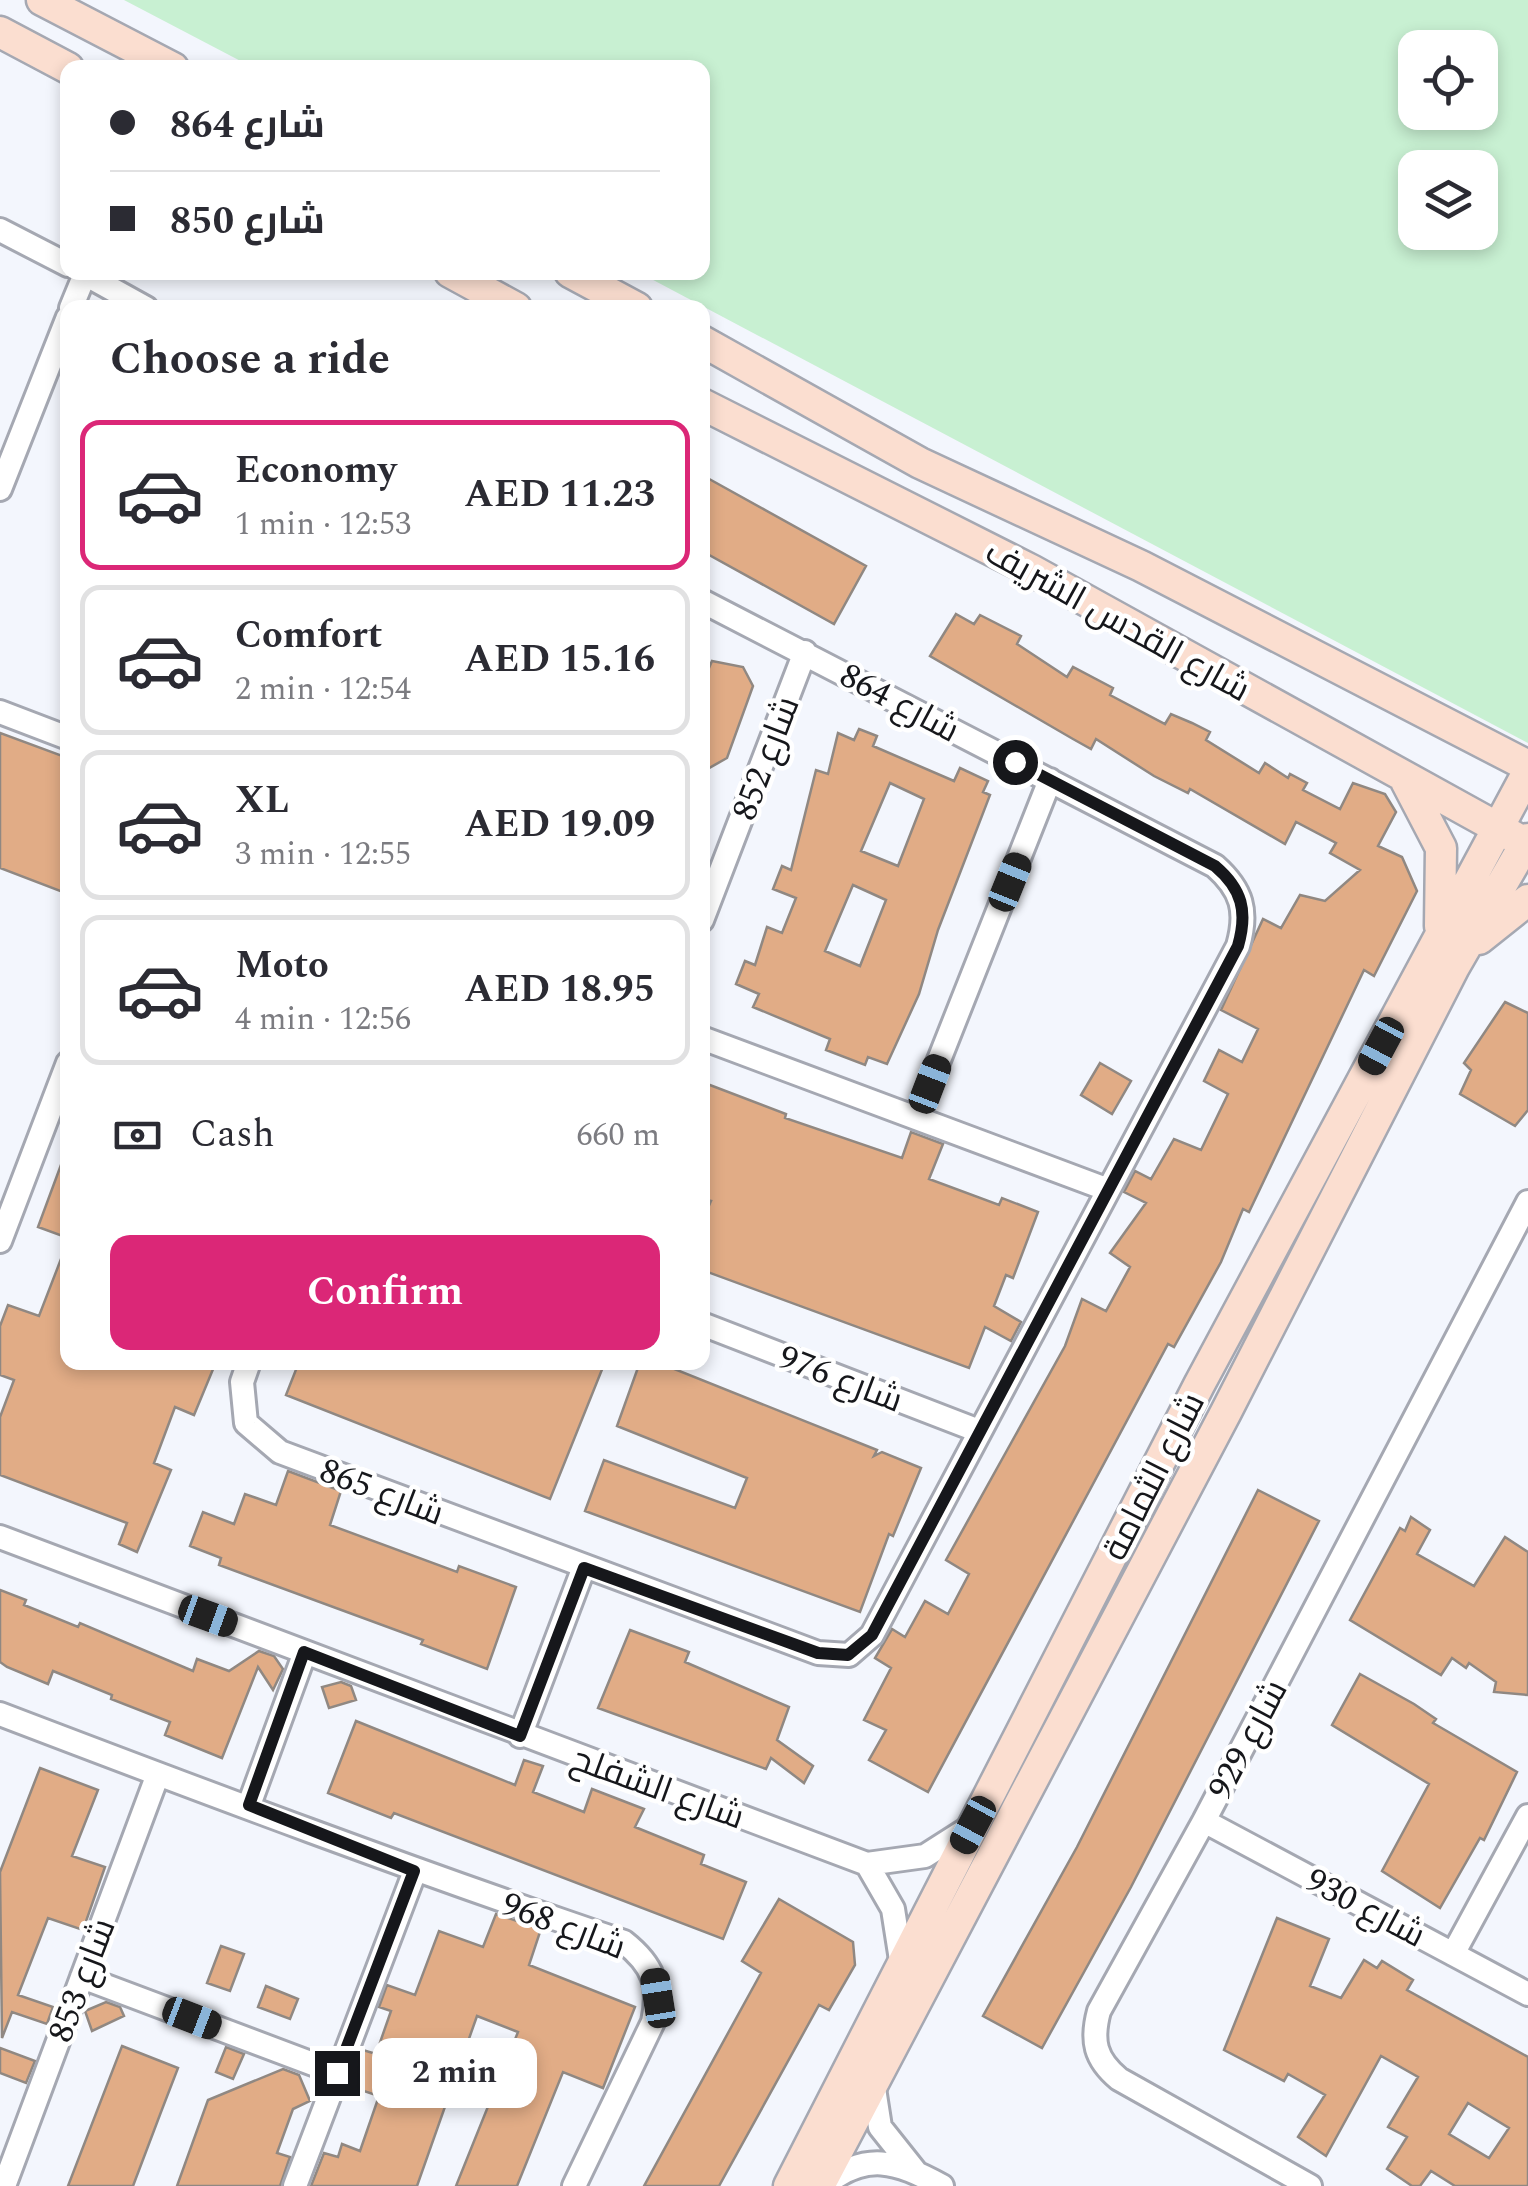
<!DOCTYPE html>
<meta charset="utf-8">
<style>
body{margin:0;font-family:Spectral,Cairo,serif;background:#f2f2f3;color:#2b2b33;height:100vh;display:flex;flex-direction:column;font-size:38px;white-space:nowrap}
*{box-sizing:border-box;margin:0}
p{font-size:32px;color:#7c7c81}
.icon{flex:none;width:55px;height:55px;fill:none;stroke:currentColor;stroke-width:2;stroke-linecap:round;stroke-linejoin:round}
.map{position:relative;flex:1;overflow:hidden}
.drawer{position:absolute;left:60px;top:300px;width:650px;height:1070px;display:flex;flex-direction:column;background:#fff;border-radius:20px;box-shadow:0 5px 15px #0003}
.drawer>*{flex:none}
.top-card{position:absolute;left:60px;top:60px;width:650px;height:220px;border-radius:20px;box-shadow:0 5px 15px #0003;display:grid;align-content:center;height:220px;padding:0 50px;background:#fff}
.tools{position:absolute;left:1398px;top:30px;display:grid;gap:20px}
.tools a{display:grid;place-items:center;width:100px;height:100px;border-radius:20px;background:#fff;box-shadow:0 5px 15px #0003;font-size:50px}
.end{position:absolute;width:45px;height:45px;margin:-22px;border:12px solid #16171b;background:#fff;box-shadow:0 0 0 5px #fff}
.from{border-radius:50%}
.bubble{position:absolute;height:70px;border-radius:20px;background:#fff;box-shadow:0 5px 15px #0003;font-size:32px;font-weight:700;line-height:70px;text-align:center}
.car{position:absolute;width:30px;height:60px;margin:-30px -15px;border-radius:12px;box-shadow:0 0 8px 2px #0007;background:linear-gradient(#222 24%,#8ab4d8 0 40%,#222 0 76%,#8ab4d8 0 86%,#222 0)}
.top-card b{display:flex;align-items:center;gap:35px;height:95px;font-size:38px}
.top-card b+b{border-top:2px solid #e1e1e2}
.top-card i{width:25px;height:25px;background:#2b2b33}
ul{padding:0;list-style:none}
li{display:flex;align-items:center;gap:30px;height:150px;margin:0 20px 15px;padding:0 30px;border:5px solid #e1e1e2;border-radius:20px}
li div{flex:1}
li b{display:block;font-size:38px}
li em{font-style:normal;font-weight:700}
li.current{border-color:#db2777}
li>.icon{width:90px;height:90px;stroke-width:1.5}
h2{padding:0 50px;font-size:45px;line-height:120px}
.pay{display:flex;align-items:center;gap:25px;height:110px;padding:0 50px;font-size:38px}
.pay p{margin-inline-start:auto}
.button{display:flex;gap:20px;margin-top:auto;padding:20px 50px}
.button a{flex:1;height:115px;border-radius:20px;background:#db2777;color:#fff;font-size:40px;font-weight:700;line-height:115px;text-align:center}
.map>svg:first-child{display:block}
.green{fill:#c8f0d2;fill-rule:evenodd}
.building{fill:#e1ac86;stroke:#908882;stroke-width:2.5;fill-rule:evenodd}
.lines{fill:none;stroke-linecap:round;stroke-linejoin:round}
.street-casing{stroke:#a5a8b2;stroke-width:28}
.secondary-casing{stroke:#a5a8b2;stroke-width:35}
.street{stroke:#fff;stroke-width:22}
.secondary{stroke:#fbded0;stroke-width:30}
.route{stroke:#16171b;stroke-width:12}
.labels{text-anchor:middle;stroke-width:9;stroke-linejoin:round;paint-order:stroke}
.street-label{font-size:35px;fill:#16171b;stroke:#fff}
</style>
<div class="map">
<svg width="1528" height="2186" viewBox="0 0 1528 2186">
<rect width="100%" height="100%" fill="#f3f6fd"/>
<!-- green -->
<path class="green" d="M 124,0 L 1528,0 L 1528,743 L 640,273 L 702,272 L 702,68 L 252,67 ZM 1415,48 L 1480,48 L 1480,112 L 1415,112 ZM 1415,168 L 1480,168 L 1480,232 L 1415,232 Z"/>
<!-- building -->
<path class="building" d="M 702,475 L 866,566 L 834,624 L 702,551 Z
M 956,614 L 974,624 L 980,615 L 1021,636 L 1017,644 L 1067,677 L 1073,667 L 1113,688 L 1110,695 L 1165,724 L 1171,714 L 1192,723 L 1210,732 L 1206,740 L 1259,773 L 1265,763 L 1288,778 L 1290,774 L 1307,783 L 1303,790 L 1340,809 L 1353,783 L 1385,794 L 1396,812 L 1378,846 L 1402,857 L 1417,891 L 1374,976 L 1364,970 L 1249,1212 L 1243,1209 L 1221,1262 L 1174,1347 L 1168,1344 L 928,1792 L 869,1760 L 886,1730 L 864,1720 L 891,1668 L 875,1658 L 892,1629 L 905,1637 L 925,1601 L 948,1614 L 969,1574 L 946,1560 L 1065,1346 L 1082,1299 L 1106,1311 L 1130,1267 L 1110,1253 L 1146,1203 L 1124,1192 L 1135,1171 L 1151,1179 L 1174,1139 L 1201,1150 L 1228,1094 L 1204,1081 L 1219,1050 L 1242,1062 L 1258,1029 L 1221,1010 L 1263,919 L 1281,928 L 1300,895 L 1325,901 L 1360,870 L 1330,853 L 1336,843 L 1296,822 L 1285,844 L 1190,789 L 1188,793 L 1154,776 L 1096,739 L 1091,749 L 1073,739 L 930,656 Z
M 712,661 L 743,667 L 753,686 L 727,758 L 702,772 L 702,684 Z
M 859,729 L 877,736 L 873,746 L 954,781 L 960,768 L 988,781 L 983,792 L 990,795 L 938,930 L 919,994 L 887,1064 L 868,1057 L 865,1065 L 826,1050 L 830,1039 L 753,1007 L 759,994 L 736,984 L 745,961 L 755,965 L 767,927 L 782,933 L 796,898 L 773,889 L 782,866 L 791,870 L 816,770 L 828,774 L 838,733 L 854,740 ZM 890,783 L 924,799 L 898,866 L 861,851 ZM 853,885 L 886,900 L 860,966 L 825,951 Z
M 0,733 L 68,758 L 68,894 L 0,868 Z
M 1505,1002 L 1528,1013 L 1528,1110 L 1515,1126 L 1460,1094 L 1471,1070 L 1464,1063 Z
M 1100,1063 L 1131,1081 L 1112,1114 L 1081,1095 Z
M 702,1082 L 786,1114 L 785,1118 L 902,1158 L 911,1132 L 943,1144 L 929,1179 L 999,1205 L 1002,1198 L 1038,1212 L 1013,1278 L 1006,1275 L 994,1306 L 1021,1322 L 1011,1341 L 985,1327 L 969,1368 L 702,1270 L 702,1222 L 711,1201 L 702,1199 Z
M 65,1154 L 68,1154 L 68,1238 L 38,1227 Z
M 66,1246 L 68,1362 L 216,1362 L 194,1415 L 175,1407 L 154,1463 L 171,1470 L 137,1552 L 119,1544 L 127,1523 L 0,1475 L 0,1417 L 14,1380 L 0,1375 L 0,1326 L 8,1305 L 39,1316 Z
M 299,1362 L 605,1362 L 550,1499 L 286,1395 Z
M 640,1362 L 657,1362 L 877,1450 L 874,1456 L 882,1452 L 921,1468 L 893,1536 L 889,1534 L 860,1612 L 585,1511 L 604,1460 L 735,1508 L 747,1478 L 617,1426 Z
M 288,1471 L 341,1491 L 330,1525 L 457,1572 L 459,1566 L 516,1587 L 487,1669 L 421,1644 L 423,1640 L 219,1565 L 221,1558 L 190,1546 L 203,1512 L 234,1524 L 245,1494 L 276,1505 Z
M 1258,1490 L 1319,1521 L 1131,1887 L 1042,2048 L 983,2016 L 1077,1847 Z
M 1411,1517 L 1430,1530 L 1417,1554 L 1474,1586 L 1505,1537 L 1528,1552 L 1528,1695 L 1494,1692 L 1496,1682 L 1469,1663 L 1466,1668 L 1452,1658 L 1441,1675 L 1350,1620 L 1400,1528 L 1405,1531 Z
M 0,1590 L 26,1600 L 24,1605 L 78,1627 L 80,1623 L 193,1671 L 197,1659 L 229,1671 L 259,1651 L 274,1656 L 283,1669 L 273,1690 L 258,1667 L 222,1758 L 165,1735 L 170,1722 L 111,1699 L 112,1695 L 53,1671 L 48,1684 L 7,1667 L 0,1662 Z
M 630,1630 L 689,1652 L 685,1662 L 789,1707 L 777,1740 L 813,1766 L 804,1783 L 771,1758 L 766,1769 L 598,1708 Z
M 1360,1674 L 1414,1704 L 1436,1719 L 1433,1723 L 1517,1772 L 1484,1840 L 1480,1838 L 1440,1908 L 1382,1871 L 1429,1784 L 1332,1725 Z
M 341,1682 L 351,1686 L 356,1700 L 329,1708 L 322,1687 Z
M 356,1721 L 515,1785 L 524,1760 L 543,1766 L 533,1792 L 584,1812 L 592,1789 L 644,1809 L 635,1827 L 704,1855 L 701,1864 L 746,1882 L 723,1939 L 394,1813 L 391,1818 L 328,1793 Z
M 40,1768 L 98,1790 L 72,1856 L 105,1867 L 83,1930 L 48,1918 L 18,1995 L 53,2007 L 47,2024 L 12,2012 L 2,2038 L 0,1872 Z
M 779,1899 L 853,1942 L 855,1965 L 829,2010 L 819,2005 L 719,2186 L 644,2186 L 761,1973 L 742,1961 Z
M 496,1914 L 541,1929 L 529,1965 L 635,2007 L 603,2088 L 563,2072 L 517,2186 L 456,2186 L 518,2032 L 477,2016 L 417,2186 L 311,2186 L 324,2153 L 338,2157 L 342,2144 L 360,2151 L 379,2096 L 349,2086 L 363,2050 L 376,2054 L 391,2011 L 379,2007 L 387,1985 L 415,1995 L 439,1931 L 483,1947 Z
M 1277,1918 L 1329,1939 L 1310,1986 L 1341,1998 L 1364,1960 L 1377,1968 L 1382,1961 L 1413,1980 L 1407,1990 L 1528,2057 L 1528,2186 L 1455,2186 L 1431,2171 L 1420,2186 L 1412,2186 L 1387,2169 L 1407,2137 L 1388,2127 L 1418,2077 L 1381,2056 L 1326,2156 L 1298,2137 L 1325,2095 L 1288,2074 L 1284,2081 L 1224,2050 ZM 1468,2103 L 1509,2128 L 1489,2158 L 1449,2134 Z
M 221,1946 L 244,1954 L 230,1991 L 207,1983 Z
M 266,1986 L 298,1999 L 290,2019 L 258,2007 Z
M 106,2002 L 120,2007 L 124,2016 L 92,2031 L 85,2011 Z
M 122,2046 L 178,2068 L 161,2112 L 133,2186 L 68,2186 Z
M 226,2047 L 244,2054 L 233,2079 L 216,2072 Z
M 0,2048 L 35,2061 L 26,2083 L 0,2073 Z
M 283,2069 L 299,2075 L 310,2101 L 293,2109 L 277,2153 L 290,2157 L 280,2186 L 177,2186 L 208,2100 Z"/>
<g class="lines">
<!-- street casing -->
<g class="street-casing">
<path id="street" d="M 0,230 L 68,265
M 81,272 L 146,308
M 71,308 L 85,274
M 0,489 L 68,317
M 0,712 L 68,738
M 702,920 L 805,652
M 702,1038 L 1106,1189
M 916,1118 L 1050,780
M 0,1241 L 68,1063
M 702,1324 L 979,1431
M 249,1362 L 242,1382 L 246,1423 L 280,1452 L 818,1653 L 849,1655 L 872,1635 L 1238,946 C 1248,911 1242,890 1215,866 L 702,601
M 0,1537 L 867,1864 L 925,1856 L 972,1826
M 0,1714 C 207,1793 414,1871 624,1942 C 653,1965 661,1985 653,2022 L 574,2186
M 520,1736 L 584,1567
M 249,1805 L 305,1652
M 1204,1821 L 1528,1994
M 867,1864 L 893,1909 L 901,1960
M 1453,1954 L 1528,1816
M 82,1977 L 337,2073
M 873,2082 L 880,2127 L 915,2171
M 4,2186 L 158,1774
M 295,2186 L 415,1871
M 823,2186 C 866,2151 896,2161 942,2186
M 1310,2186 L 1119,2079 C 1095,2059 1091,2041 1099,2011 L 1204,1821 L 1528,1202"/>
</g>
<!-- secondary casing -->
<g class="secondary-casing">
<path id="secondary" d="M 42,0 L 173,68
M 0,32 L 68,68
M 450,272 L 516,308
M 570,272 L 637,308
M 702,341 L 920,463 L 1141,566 L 1528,766
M 702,404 L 1031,570 L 1516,838
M 1406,781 L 1441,848 L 1440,926
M 1479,939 L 1528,900
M 789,2186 L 1199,1385 L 1528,772
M 819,2186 L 1226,1412 L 1454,967 L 1528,839"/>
</g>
<!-- street -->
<use href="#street" class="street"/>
<!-- secondary -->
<use href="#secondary" class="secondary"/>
</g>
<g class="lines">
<!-- route -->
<path class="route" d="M 337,2073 L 414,1871 L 249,1805 L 304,1652 L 520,1736 L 584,1568 L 818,1653 L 848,1655 L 872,1635 L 1238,946 C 1248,911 1242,889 1215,866 L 1015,762"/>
</g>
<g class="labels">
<!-- street labels -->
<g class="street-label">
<text transform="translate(1118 620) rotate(29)" y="12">شارع القدس الشريف</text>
<text transform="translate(900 702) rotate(28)" y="12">شارع 864</text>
<text transform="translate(765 758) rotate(-69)" y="12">شارع 852</text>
<text transform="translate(841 1378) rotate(21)" y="12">شارع 976</text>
<text transform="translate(1153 1476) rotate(-63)" y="12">شارع الثمامة</text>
<text transform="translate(382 1491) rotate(21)" y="12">شارع 865</text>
<text transform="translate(1247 1739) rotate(-62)" y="12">شارع 929</text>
<text transform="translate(658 1787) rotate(20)" y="12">شارع الشفلح</text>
<text transform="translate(1366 1907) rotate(28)" y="12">شارع 930</text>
<text transform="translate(564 1925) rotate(21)" y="12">شارع 968</text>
<text transform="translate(81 1980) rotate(-69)" y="12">شارع 853</text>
</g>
</g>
</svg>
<div class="tools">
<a><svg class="icon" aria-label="locate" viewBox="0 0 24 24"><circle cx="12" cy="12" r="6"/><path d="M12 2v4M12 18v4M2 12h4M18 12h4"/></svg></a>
<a><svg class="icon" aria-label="layers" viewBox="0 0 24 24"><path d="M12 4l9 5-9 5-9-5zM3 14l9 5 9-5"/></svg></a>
</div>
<i class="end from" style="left:1015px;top:762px"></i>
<i class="end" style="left:337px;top:2073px"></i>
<div class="bubble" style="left:372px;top:2038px;width:165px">2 min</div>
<i class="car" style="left:1010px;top:882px;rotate:22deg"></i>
<i class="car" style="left:1381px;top:1046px;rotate:208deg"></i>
<i class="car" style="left:930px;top:1084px;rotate:21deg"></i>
<i class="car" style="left:208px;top:1616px;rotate:110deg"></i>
<i class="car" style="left:973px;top:1825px;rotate:208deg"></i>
<i class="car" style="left:658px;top:1998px;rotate:351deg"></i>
<i class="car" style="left:192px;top:2018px;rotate:111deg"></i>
<div class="top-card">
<b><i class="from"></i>شارع 864</b>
<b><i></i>شارع 850</b>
</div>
<section class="drawer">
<h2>Choose a ride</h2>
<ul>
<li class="current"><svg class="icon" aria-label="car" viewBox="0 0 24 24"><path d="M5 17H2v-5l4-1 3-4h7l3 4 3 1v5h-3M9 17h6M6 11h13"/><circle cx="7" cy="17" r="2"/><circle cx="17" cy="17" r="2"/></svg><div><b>Economy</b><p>1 min · 12:53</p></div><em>AED 11.23</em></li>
<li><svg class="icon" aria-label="car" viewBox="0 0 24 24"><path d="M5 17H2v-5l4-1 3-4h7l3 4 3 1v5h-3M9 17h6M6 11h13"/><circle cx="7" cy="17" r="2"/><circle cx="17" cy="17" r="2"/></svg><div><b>Comfort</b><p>2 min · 12:54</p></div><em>AED 15.16</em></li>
<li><svg class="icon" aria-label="car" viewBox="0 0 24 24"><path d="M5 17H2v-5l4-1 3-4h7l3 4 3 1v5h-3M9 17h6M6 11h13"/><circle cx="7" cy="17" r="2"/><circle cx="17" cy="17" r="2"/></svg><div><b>XL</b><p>3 min · 12:55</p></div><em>AED 19.09</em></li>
<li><svg class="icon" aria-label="car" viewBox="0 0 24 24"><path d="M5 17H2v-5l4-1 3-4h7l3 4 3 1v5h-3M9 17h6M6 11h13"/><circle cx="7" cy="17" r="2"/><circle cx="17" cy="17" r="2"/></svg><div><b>Moto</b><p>4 min · 12:56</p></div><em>AED 18.95</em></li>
</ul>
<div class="pay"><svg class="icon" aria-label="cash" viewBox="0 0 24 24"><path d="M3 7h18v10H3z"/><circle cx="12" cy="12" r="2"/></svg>Cash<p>660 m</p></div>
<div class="button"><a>Confirm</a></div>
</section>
</div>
